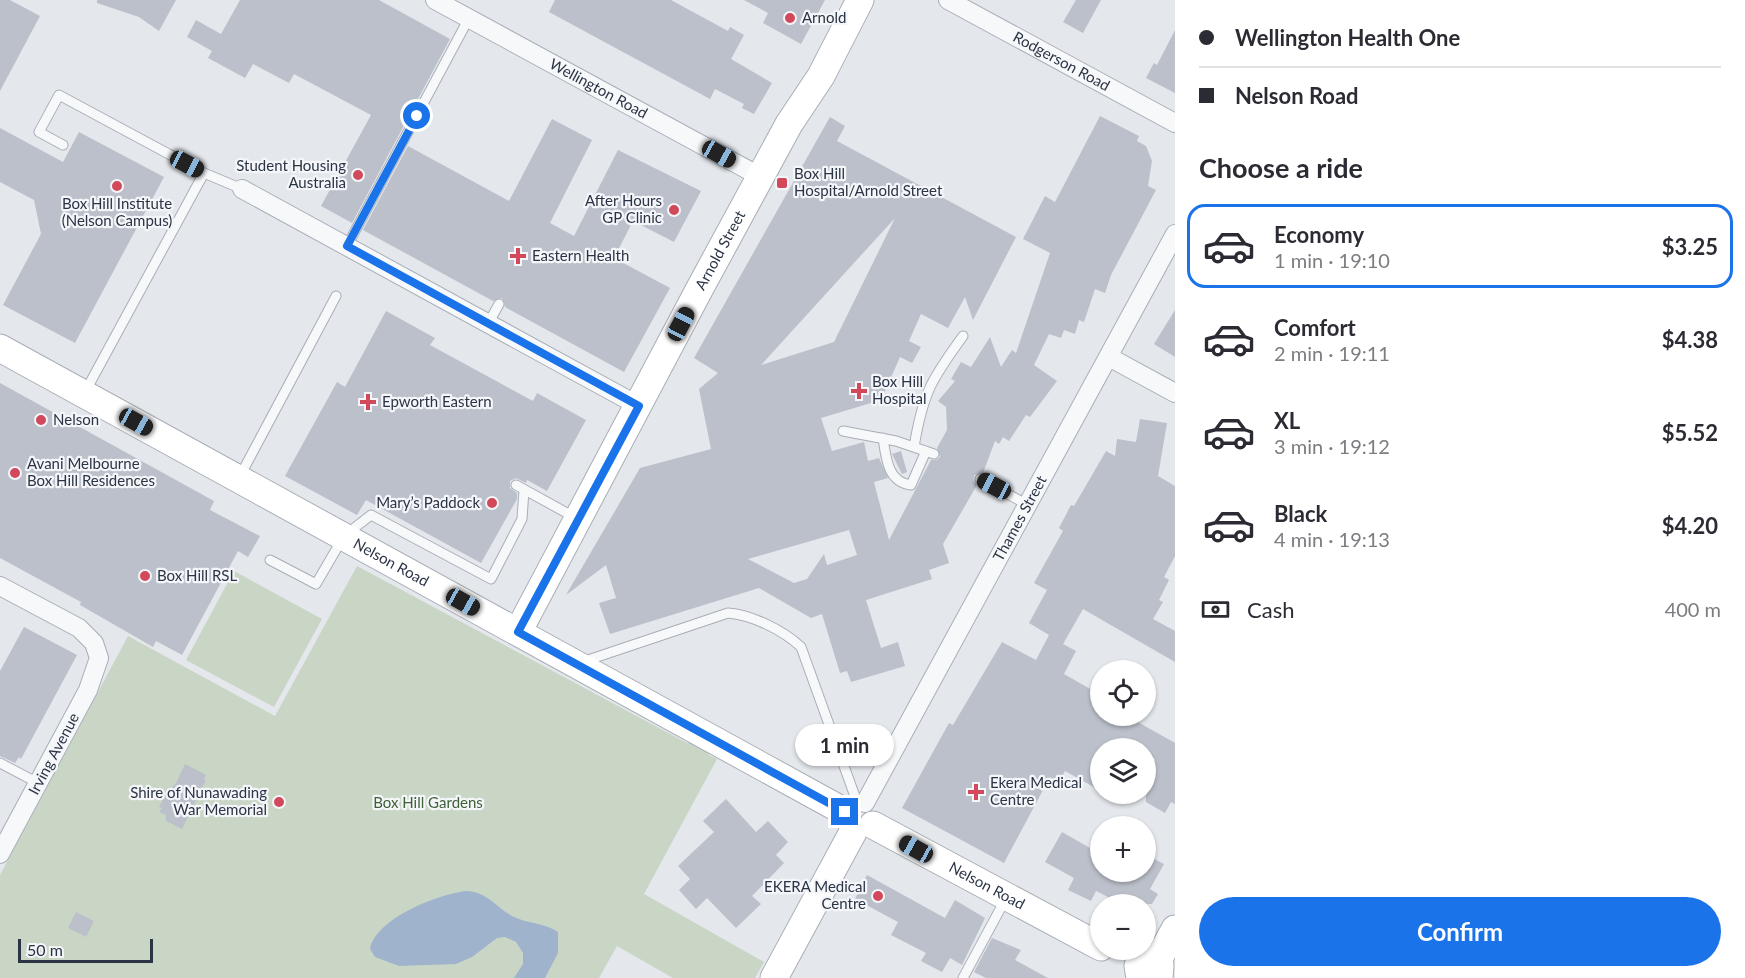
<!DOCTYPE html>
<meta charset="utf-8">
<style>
body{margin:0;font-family:Lato,sans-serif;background:#f2f2f3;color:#2b2b33;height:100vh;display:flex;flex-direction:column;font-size:22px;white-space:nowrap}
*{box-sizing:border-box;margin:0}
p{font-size:20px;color:#7c7c81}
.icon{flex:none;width:33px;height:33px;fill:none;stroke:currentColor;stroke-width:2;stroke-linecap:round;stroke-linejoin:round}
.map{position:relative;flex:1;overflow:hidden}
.panel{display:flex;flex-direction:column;background:#fff;width:570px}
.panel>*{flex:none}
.top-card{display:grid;align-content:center;height:132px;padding:0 24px;background:#fff}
.fabs{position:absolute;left:1090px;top:660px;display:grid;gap:12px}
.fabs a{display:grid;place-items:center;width:66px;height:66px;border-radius:50%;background:#fff;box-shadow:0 2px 4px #0004;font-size:30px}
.scale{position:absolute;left:18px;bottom:15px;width:135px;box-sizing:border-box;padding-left:6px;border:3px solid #2b3445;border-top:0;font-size:16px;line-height:21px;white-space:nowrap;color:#2b3445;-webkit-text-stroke:4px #f4f6f9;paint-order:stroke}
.end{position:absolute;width:27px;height:27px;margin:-14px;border:8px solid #1a73e8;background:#fff;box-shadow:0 0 0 3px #fff}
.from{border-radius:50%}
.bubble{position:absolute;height:42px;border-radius:21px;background:#fff;box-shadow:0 2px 4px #0004;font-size:20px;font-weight:700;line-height:42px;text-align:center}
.car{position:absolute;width:18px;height:36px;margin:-18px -9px;border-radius:8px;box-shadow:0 0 4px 2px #0007;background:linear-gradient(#222 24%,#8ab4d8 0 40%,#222 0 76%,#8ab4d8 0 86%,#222 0)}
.top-card b{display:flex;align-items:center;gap:21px;height:57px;font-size:22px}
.top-card b+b{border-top:2px solid #e1e1e2}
.top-card i{width:15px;height:15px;background:#2b2b33}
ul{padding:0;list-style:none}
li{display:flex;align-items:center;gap:18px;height:84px;margin:0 12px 9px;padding:0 12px;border:3px solid transparent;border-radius:18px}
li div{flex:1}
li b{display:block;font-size:22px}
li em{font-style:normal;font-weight:700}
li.active{border-color:#1a73e8}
li>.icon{width:54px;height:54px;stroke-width:1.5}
h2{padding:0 24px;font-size:27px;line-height:72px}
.pay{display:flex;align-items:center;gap:15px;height:66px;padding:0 24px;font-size:22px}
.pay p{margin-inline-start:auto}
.cta{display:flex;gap:12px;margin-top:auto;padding:12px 24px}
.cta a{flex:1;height:69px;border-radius:36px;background:#1a73e8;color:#fff;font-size:24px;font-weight:700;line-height:69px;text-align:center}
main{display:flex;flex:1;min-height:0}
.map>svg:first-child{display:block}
.green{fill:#c9d6c5}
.water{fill:#9fb4cc}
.building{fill:#bbc0ca;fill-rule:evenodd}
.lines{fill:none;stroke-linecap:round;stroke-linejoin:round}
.lane-casing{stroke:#a9aeb7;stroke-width:11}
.street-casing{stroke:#a9aeb7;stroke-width:20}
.secondary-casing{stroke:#a9aeb7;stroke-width:29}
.lane{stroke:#f7f8fa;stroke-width:9}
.street{stroke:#f7f8fa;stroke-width:18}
.secondary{stroke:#fff;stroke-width:27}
.route{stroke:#1a73e8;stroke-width:8}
.poi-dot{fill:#d1495b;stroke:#f4f6f9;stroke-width:2}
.labels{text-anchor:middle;stroke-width:4.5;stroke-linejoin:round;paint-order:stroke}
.poi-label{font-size:15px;fill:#2b3445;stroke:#f4f6f9;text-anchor:start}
.street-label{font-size:15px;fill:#2b3445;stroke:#f4f6f9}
.park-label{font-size:15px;fill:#3f6138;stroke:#f4f6f9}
</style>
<main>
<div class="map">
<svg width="1175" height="978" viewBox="0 0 1175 978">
<rect width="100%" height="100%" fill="#e4e7ec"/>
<!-- green -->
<path class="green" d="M 357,566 L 687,743 L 697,739 L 708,745 L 709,755 L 717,759 L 644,894 L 764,962 L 755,978 L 673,978 L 617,946 L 599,978 L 0,978 L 0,875 L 128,636 L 275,716 Z
M 234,571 L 322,619 L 274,707 L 186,660 Z"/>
<!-- water -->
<path class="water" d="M 466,891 C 486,891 496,907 512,916 C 527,924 543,922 558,932 L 558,953 L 545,978 L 514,978 L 523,964 L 523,953 L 516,942 L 505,937 L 497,938 L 472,957 L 456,964 L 399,966 L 375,957 L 370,949 C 376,918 439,894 466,891 Z"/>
<!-- building -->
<path class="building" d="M 0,0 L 10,0 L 40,16 L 0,91 Z
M 97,0 L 176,0 L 159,31 L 139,17 L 97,3 Z
M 240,0 L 379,0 L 450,39 L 352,223 L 321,206 L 371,115 L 294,74 L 289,83 L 253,64 L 245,78 L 208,58 L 212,51 L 187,37 L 196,20 L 221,34 Z
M 555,0 L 671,0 L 728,31 L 730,27 L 744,35 L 731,59 L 772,83 L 754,114 L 742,108 L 744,104 L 715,89 L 710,99 L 549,12 Z
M 744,0 L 825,0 L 801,44 L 763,23 L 768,13 Z
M 1076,0 L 1101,0 L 1083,33 L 1063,22 Z
M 1175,30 L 1175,93 L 1146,78 L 1154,63 L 1157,65 Z
M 1100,116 L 1139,136 L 1137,141 L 1146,146 L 1152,161 L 1148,186 L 1156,190 L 1111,275 L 1105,293 L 1095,289 L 1084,322 L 1079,320 L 1075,334 L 1064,330 L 1061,338 L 1049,334 L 1034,365 L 1057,381 L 1030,417 L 1026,415 L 1009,441 L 1003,437 L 999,444 L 995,441 L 983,473 L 974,475 L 973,480 L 977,485 L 943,544 L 949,563 L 929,570 L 932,579 L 866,600 L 881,648 L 898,642 L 905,666 L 851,682 L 847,671 L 840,673 L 822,614 L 811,618 L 759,588 L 610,634 L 599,603 L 616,598 L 606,565 L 566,595 L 640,468 L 711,449 L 699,389 L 718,373 L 694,358 L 830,117 L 845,126 L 837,141 L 1016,237 L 973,320 L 965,297 L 948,328 L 921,314 L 909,341 L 921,347 L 912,363 L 900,357 L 881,400 L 821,418 L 832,451 L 864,442 L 868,461 L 879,458 L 888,478 L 874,482 L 889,540 L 931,460 L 936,460 L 940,457 L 937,448 L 947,430 L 946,407 L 938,401 L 955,381 L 951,379 L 961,362 L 971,367 L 990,337 L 1001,367 L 1012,350 L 1016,353 L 1050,253 L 1023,239 L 1045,196 L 1055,202 ZM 895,218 L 834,342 L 761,365 ZM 849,530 L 857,555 L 827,565 L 824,554 L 807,579 L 794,583 L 748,559 Z
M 552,119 L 592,140 L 550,223 L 574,236 L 618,150 L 701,191 L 674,242 L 633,221 L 614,258 L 670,288 L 624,372 L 505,307 L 502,298 L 493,301 L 363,230 L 408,146 L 509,201 Z
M 0,128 L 63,162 L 79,132 L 164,177 L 75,343 L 3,305 L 41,234 L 34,200 L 0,182 Z
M 1175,310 L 1175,357 L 1154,344 Z
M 386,311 L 435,338 L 430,345 L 533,401 L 537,393 L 586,420 L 547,491 L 527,480 L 526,483 L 516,478 L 510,481 L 510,488 L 517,493 L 517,499 L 481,563 L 366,500 L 357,515 L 285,476 L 337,382 L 345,387 Z
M 0,383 L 214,501 L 210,510 L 260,536 L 248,557 L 238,551 L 182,655 L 156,641 L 153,647 L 80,605 L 81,602 L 0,558 Z
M 1140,419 L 1167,423 L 1158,476 L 1175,486 L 1175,556 L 1164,577 L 1169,580 L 1159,600 L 1163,602 L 1153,619 L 1175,631 L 1175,662 L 1083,609 L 1063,644 L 1076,651 L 1064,674 L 1092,690 L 1101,674 L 1101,716 L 1139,716 L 1136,721 L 1175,743 L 1175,804 L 1171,802 L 1165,813 L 1146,802 L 1146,776 L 1155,759 L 1146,754 L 1146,748 L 1101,748 L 1101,791 L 1065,771 L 1059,782 L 1050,777 L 1004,863 L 902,808 L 949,723 L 953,725 L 1002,642 L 1036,660 L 1049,635 L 1029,623 L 1047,590 L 1034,583 L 1063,531 L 1059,528 L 1071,505 L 1074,506 L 1106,451 L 1115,456 L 1117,439 L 1136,442 Z
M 901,451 L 907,472 L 902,474 L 892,454 Z
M 24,627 L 77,655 L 21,759 L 19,757 L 15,763 L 0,756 L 0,671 Z
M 185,764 L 206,775 L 204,779 L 206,780 L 182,829 L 166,821 L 166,815 L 159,812 L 162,808 L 159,807 L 166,794 L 176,783 Z
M 726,799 L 756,832 L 768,821 L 788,842 L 776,855 L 784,863 L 752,896 L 761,904 L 736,928 L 707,898 L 696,909 L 679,890 L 690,879 L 678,866 L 714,832 L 703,821 Z
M 1101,827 L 1101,872 L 1146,872 L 1146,855 L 1164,864 L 1150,889 L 1158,894 L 1152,904 L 1122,904 L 1096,891 L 1091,901 L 1068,890 L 1074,878 L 1045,862 L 1062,832 L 1090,848 Z
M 867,875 L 945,918 L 955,900 L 985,918 L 962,965 L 950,958 L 942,972 L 921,961 L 926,953 L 891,935 L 898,922 L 855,899 Z
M 76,912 L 94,921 L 86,937 L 68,928 Z
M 992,938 L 1021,950 L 1015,960 L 1048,978 L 986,978 L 974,972 Z"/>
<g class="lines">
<!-- lane casing -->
<g class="lane-casing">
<path id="lane" d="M 63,145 L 39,132 L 59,95 L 204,173 L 242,189
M 347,246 L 469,18
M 488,324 L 499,304
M 85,392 L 204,173
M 843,431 L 896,441 L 934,454
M 883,438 C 886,459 888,482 911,485 L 926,451
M 914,447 C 923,393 931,380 963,336
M 240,476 L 336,296
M 980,479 L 1028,505
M 516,485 L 576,518
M 270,560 L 316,584 L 344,536 L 371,515 L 491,579 L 522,519 L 524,490
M 582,662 L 728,613 C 752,615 783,630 801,647 L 857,802
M 0,763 L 38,783
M 963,978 L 1005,900"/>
</g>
<!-- street casing -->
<g class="street-casing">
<g id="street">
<path id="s1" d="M 435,0 L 761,177"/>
<path id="s2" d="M 948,0 L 1175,123"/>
<path d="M 242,189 L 639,406"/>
<path d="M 1109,357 L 1175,393"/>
<path d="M 0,586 L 79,628 L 94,643 L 99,658 L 88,690 L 0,854"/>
<path id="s3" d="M 865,803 L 1175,234"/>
</g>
</g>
<!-- secondary casing -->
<g class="secondary-casing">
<g id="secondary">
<path id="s4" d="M 0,348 L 845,812"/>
<path id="s5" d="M 518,632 L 700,288 L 789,124 L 821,76 L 860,0"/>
<path id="s6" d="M 873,825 L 1101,947"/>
<path d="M 1157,962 L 1175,929"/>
<path d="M 774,978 L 853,832"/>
<path d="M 1140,978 L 1138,966 L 1143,961 L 1150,959 L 1160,965 L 1159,978"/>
</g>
</g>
<!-- lane -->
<use href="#lane" class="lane"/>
<!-- street -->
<use href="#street" class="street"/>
<!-- secondary -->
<use href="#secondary" class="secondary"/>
</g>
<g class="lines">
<!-- route -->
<path class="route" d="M 417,116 L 347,246 L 639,406 L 518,632 L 845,812"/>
</g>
<!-- markers -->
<g class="poi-dot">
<circle cx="790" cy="18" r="6"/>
<circle cx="358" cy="175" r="6"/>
<rect x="776" y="177" width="12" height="12" rx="3"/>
<circle cx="117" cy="186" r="6"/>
<circle cx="674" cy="210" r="6"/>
<path d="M515 247h6v6h6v6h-6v6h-6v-6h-6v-6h6z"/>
<path d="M856 382h6v6h6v6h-6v6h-6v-6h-6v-6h6z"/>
<path d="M365 393h6v6h6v6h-6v6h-6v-6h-6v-6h6z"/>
<circle cx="41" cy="420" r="6"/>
<circle cx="15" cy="473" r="6"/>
<circle cx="492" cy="503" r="6"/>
<circle cx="145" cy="576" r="6"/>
<path d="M973 783h6v6h6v6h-6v6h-6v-6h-6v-6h6z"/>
<circle cx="279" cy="802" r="6"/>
<circle cx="878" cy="896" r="6"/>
</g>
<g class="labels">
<!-- poi labels -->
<g class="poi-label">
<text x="802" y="23">Arnold</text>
<text x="346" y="171" text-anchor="end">Student Housing<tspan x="346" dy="17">Australia</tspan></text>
<text x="794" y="179">Box Hill<tspan x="794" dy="17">Hospital/Arnold Street</tspan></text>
<text x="662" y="206" text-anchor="end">After Hours<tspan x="662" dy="17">GP Clinic</tspan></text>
<text x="117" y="209" text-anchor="middle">Box Hill Institute<tspan x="117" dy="17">(Nelson Campus)</tspan></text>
<text x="532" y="261">Eastern Health</text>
<text x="872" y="387">Box Hill<tspan x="872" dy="17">Hospital</tspan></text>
<text x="382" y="407">Epworth Eastern</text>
<text x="53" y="425">Nelson</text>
<text x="27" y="469">Avani Melbourne<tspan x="27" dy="17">Box Hill Residences</tspan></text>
<text x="480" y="508" text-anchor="end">Mary’s Paddock</text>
<text x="157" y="581">Box Hill RSL</text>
<text x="990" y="788">Ekera Medical<tspan x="990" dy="17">Centre</tspan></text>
<text x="267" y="798" text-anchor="end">Shire of Nunawading<tspan x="267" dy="17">War Memorial</tspan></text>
<text x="866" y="892" text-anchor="end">EKERA Medical<tspan x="866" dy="17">Centre</tspan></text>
</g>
<!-- street labels -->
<g class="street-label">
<text dy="5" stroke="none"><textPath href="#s2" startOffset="129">Rodgerson Road</textPath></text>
<text dy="5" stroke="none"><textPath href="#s1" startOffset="186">Wellington Road</textPath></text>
<text dy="5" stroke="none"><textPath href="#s5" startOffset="432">Arnold Street</textPath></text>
<text dy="5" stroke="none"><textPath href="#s3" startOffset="324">Thames Street</textPath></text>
<text dy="5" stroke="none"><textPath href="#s4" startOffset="446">Nelson Road</textPath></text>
<text transform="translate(54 754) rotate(-62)" y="5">Irving Avenue</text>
<text dy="5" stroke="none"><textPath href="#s6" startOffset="129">Nelson Road</textPath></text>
</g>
<!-- park labels -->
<g class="park-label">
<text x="428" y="808">Box Hill Gardens</text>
</g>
</g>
</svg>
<div class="fabs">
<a><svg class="icon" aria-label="locate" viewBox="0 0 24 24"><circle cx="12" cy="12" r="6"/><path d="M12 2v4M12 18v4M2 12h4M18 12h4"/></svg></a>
<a><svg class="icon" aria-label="layers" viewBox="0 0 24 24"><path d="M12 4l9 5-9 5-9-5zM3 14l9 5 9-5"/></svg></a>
<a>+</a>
<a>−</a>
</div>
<div class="scale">50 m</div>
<i class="end from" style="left:417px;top:116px"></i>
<i class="end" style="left:845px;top:812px"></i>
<div class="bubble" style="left:795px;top:724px;width:99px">1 min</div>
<i class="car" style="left:719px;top:154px;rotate:119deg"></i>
<i class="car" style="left:187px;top:164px;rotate:118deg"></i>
<i class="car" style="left:681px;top:324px;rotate:28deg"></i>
<i class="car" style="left:136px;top:422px;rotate:119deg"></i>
<i class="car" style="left:994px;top:486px;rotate:298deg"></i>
<i class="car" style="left:463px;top:602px;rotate:119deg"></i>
<i class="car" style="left:916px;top:849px;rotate:299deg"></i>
</div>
<section class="panel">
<div class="top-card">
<b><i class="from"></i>Wellington Health One</b>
<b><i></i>Nelson Road</b>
</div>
<h2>Choose a ride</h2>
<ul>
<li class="active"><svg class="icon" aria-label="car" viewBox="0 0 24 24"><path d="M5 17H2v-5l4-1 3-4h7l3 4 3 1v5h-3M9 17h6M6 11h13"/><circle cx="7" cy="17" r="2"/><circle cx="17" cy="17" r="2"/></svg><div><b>Economy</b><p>1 min · 19:10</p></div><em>$3.25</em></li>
<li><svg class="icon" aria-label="car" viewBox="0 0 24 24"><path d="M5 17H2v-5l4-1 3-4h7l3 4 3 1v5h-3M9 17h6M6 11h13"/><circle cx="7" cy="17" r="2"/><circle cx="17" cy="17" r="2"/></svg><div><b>Comfort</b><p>2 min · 19:11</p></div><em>$4.38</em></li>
<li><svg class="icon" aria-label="car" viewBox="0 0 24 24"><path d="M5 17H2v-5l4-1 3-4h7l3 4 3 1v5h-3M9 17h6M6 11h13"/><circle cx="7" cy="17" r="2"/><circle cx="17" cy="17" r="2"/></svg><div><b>XL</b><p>3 min · 19:12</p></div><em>$5.52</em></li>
<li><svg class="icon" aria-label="car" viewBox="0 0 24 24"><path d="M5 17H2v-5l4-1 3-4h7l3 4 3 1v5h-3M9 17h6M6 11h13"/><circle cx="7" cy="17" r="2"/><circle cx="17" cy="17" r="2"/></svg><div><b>Black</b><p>4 min · 19:13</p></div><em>$4.20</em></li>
</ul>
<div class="pay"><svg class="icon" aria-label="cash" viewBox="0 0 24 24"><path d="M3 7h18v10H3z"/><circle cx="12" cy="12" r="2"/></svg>Cash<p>400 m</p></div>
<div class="cta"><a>Confirm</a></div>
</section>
</main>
